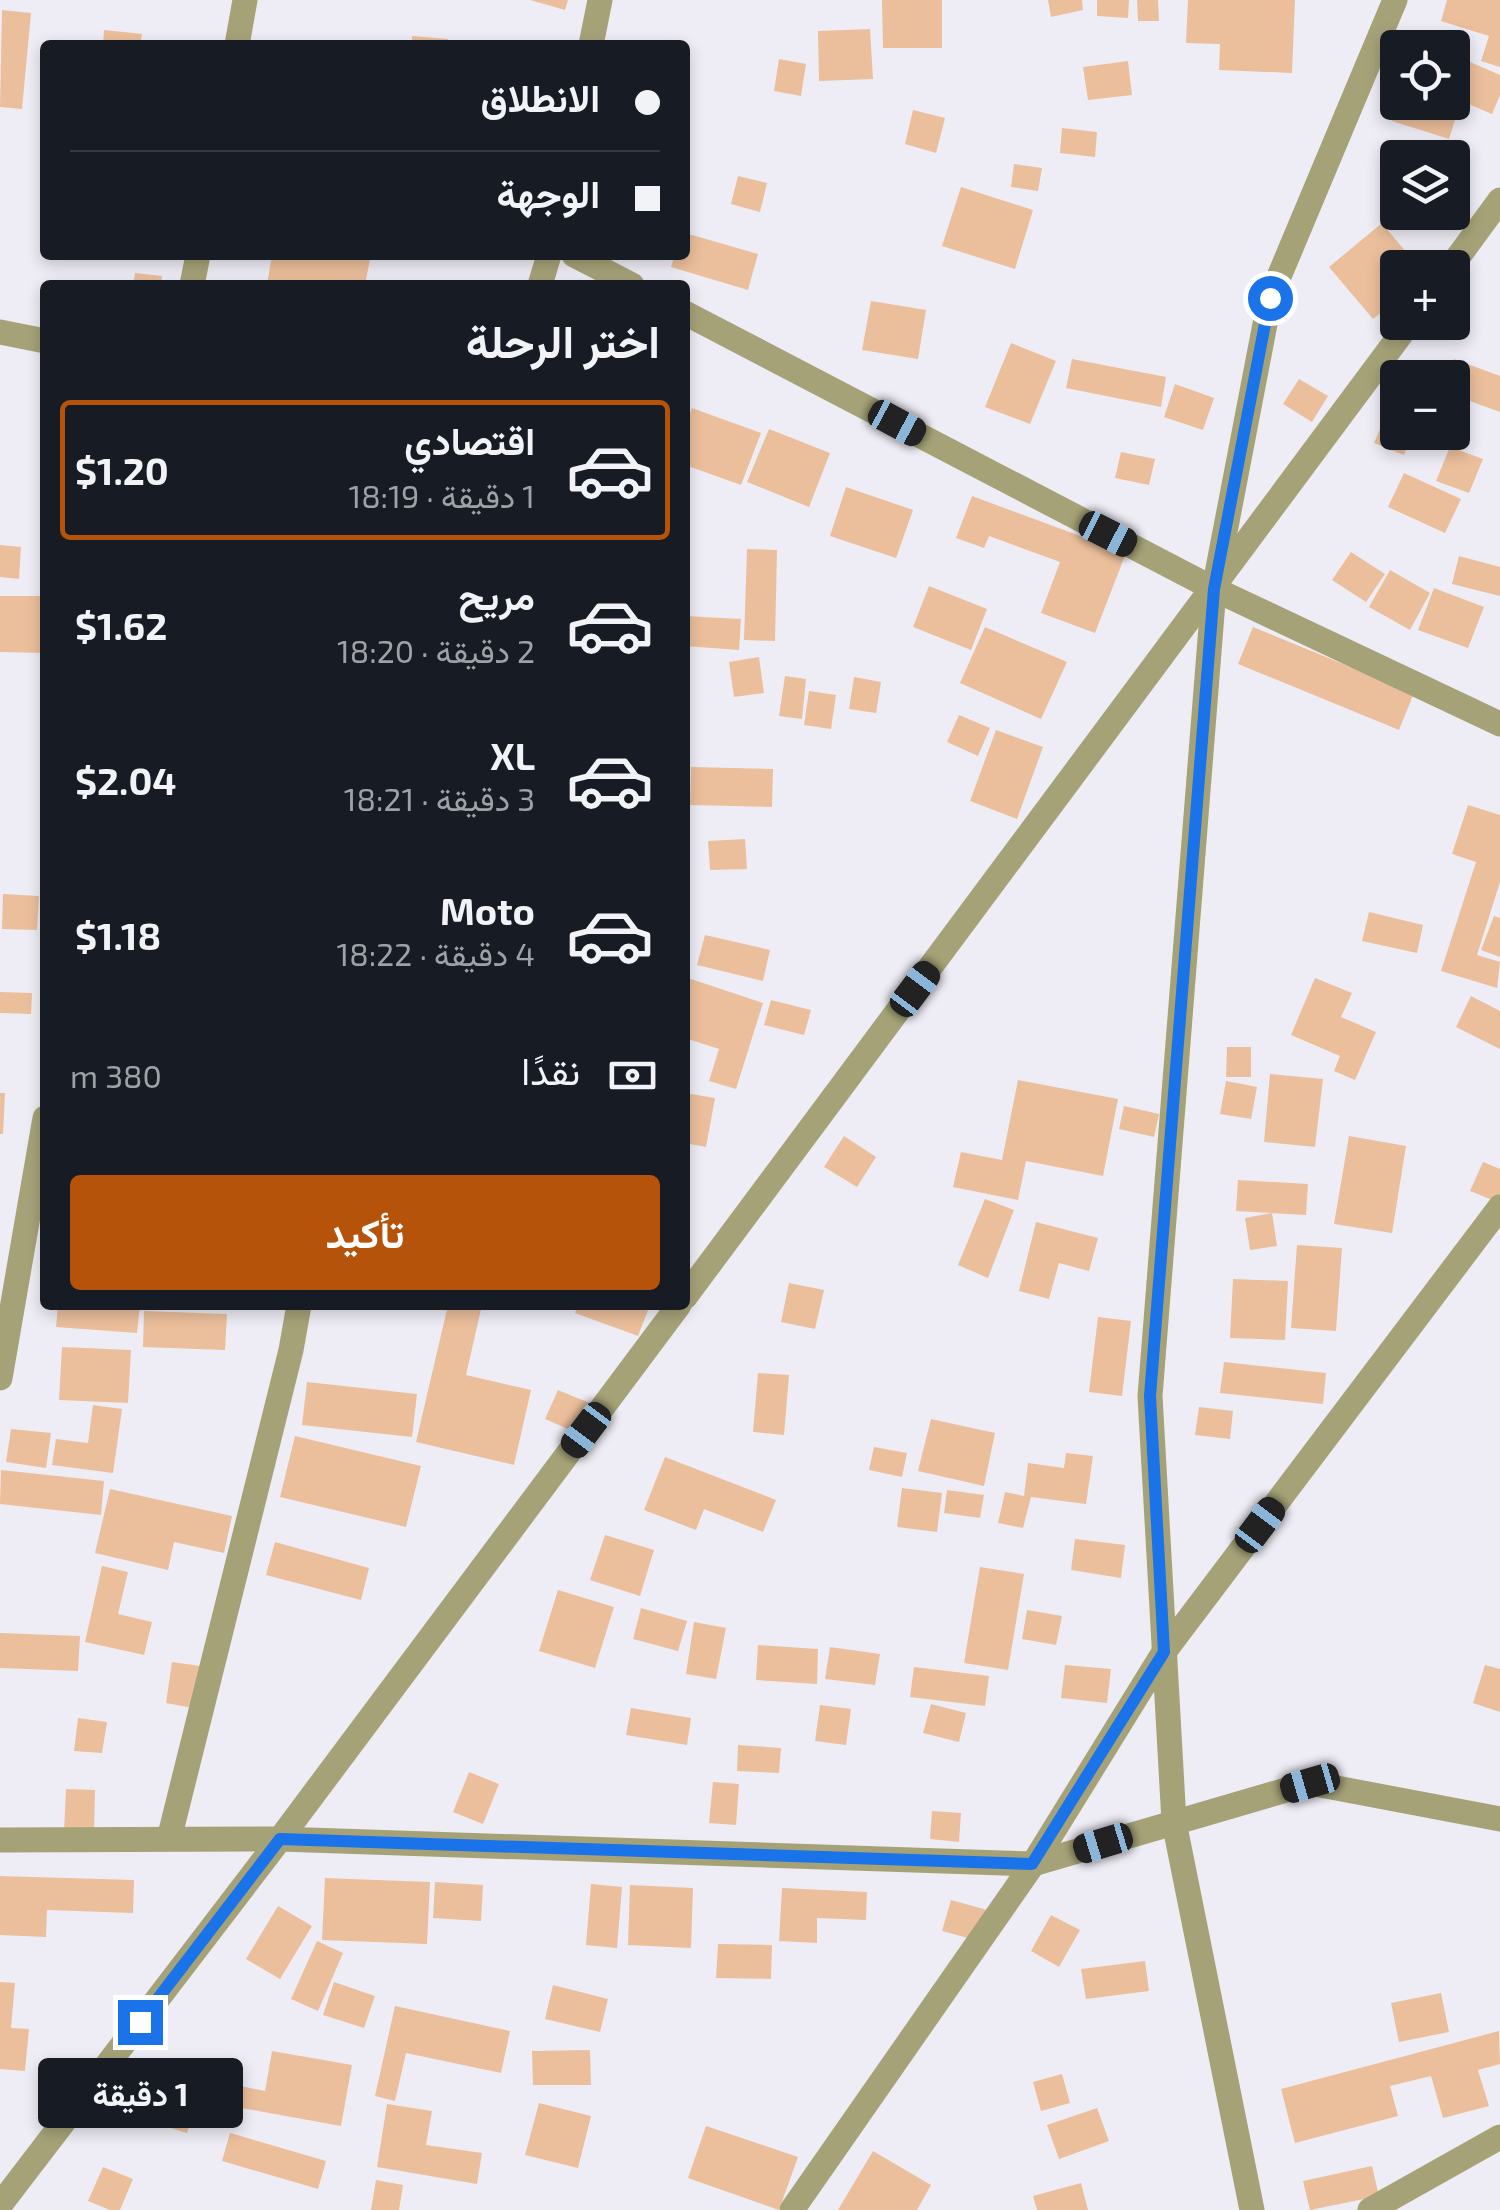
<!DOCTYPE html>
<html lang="ar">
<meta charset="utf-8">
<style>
body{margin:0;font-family:"Exo 2",Vazirmatn,sans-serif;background:#20242c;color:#f1f3f6;direction:rtl;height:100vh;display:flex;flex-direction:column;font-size:38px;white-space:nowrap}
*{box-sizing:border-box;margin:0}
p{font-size:32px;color:#9ea1a6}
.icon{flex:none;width:55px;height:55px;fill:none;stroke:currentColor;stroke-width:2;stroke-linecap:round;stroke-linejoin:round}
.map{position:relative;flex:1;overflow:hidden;direction:ltr}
.panel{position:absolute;left:40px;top:280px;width:650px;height:1030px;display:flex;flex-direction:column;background:#171b24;border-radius:10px;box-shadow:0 5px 15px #0003;direction:rtl}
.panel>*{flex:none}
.banner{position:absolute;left:40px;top:40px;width:650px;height:220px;border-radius:10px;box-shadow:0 5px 15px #0003;direction:rtl;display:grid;align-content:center;height:220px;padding:0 30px;background:#171b24}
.controls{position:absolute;left:1380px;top:30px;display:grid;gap:20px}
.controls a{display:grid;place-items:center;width:90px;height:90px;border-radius:10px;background:#171b24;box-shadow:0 5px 15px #0003;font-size:50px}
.end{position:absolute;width:45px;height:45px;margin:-22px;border:12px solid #1a73e8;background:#fff;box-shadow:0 0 0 5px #fff}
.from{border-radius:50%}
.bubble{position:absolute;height:70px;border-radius:10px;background:#171b24;box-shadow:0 5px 15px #0003;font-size:32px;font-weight:700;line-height:70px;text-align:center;direction:rtl}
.car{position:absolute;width:30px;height:60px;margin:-30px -15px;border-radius:12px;box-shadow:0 0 8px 2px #0007;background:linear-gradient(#222 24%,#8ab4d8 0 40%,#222 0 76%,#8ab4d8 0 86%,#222 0)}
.banner b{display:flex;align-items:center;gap:35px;height:95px;font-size:38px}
.banner b+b{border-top:2px solid #363941}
.banner i{width:25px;height:25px;background:#f1f3f6}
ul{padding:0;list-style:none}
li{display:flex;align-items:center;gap:30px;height:140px;margin:0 20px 15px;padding:0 10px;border:5px solid transparent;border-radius:10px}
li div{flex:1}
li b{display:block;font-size:38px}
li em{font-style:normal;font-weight:700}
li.active{border-color:#b45309}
li>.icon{width:90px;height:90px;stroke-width:1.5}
h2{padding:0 30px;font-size:45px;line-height:120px}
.pay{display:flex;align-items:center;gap:25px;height:110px;padding:0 30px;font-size:38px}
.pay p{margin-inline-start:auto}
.action{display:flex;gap:20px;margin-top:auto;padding:20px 30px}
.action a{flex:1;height:115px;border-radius:10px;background:#b45309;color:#fff;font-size:40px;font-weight:700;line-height:115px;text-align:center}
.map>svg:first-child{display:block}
.building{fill:#ebbf9c}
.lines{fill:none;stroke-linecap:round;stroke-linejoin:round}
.minor{stroke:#a6a278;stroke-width:25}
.tertiary{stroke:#a6a278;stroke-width:25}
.route{stroke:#1a73e8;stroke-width:12}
</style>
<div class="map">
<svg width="1500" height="2210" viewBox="0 0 1500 2210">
<rect width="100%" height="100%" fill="#eeedf5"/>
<!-- building -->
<path class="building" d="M 530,0 L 568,0 L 565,10 Z
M 882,0 L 942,0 L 942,48 L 883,48 Z
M 1048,0 L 1082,0 L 1083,10 L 1051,17 Z
M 1097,0 L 1129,0 L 1128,18 L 1097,16 Z
M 1137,0 L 1158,0 L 1159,21 L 1138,21 Z
M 1188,0 L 1295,0 L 1292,73 L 1219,70 L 1220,44 L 1186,43 Z
M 1447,0 L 1500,0 L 1500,67 L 1481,61 L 1489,36 L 1441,21 Z
M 2,10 L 31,13 L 22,109 L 0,107 Z
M 870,29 L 873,79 L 819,81 L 818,31 Z
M 104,30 L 142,34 L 140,45 L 103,45 Z
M 412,36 L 448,39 L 447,45 L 412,45 Z
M 1452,54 L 1500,75 L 1500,95 L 1492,114 L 1452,97 Z
M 779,59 L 806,64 L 801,96 L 774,91 Z
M 1128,61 L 1132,95 L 1088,100 L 1083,67 Z
M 1398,102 L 1460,104 L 1449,139 L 1392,121 Z
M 913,110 L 945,118 L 936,153 L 905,144 Z
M 1062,128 L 1097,132 L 1095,157 L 1060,153 Z
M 1014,164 L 1042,168 L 1038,191 L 1011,187 Z
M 738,176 L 767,183 L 760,212 L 731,204 Z
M 961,187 L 1033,210 L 1015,269 L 942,246 Z
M 1382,223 L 1419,268 L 1398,268 L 1398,299 L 1373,319 L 1329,267 Z
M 685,233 L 758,254 L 748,290 L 671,267 L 675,255 L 685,255 Z
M 272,255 L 346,255 L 370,259 L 365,285 L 267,285 Z
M 135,273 L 162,276 L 161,285 L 133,285 Z
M 871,301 L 926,310 L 918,359 L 862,350 Z
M 1011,343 L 1056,361 L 1030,424 L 985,407 Z
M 1072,359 L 1166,377 L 1161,407 L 1066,388 Z
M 1454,359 L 1500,376 L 1500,412 L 1470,401 L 1463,419 L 1452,415 L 1452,378 L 1448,378 Z
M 1299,379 L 1328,396 L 1312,422 L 1283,404 Z
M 1175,384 L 1214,398 L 1203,430 L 1164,417 Z
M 692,408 L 761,433 L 741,485 L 685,465 L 685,427 Z
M 1386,415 L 1398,420 L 1398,432 L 1413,432 L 1404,455 L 1374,443 Z
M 769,429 L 830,453 L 809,507 L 747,482 Z
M 1450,447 L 1483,459 L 1469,493 L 1436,481 Z
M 1121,452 L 1155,459 L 1149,485 L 1115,478 Z
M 1404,473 L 1461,499 L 1445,533 L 1388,507 Z
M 846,487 L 913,510 L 896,558 L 830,536 Z
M 972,496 L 1126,553 L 1095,633 L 1041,613 L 1060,562 L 989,536 L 984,548 L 956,538 Z
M 0,545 L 21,547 L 19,579 L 0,577 Z
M 747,549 L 777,550 L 775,641 L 744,640 Z
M 1351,552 L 1385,574 L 1366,602 L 1332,580 Z
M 1459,556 L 1500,567 L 1500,596 L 1452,584 Z
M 1390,570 L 1430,593 L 1410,630 L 1369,607 Z
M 929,586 L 987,609 L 971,650 L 913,627 Z
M 1434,588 L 1484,607 L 1468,648 L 1418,630 Z
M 0,596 L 45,596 L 45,653 L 0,652 Z
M 685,616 L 741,619 L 739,650 L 685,646 Z
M 985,627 L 1067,662 L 1041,719 L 960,683 Z
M 1253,627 L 1414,693 L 1399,730 L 1238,664 Z
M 759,657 L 764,693 L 734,697 L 729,662 Z
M 785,676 L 806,679 L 802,719 L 779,716 Z
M 854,677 L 881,682 L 876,713 L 849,709 Z
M 809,691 L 836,695 L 831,729 L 804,725 Z
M 959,715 L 990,728 L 978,756 L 947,742 Z
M 996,730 L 1043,747 L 1017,819 L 970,801 Z
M 691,767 L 773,769 L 772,807 L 690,805 Z
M 1468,805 L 1500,815 L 1500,882 L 1477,955 L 1500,962 L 1497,988 L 1441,971 L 1476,862 L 1452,854 Z
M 745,839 L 747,869 L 710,870 L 708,841 Z
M 3,894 L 39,896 L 37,930 L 2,929 Z
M 1369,912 L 1423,925 L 1417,953 L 1362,941 Z
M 1494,916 L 1500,918 L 1500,957 L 1481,950 Z
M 705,935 L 770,950 L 763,981 L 697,965 Z
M 685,977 L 763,1003 L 736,1089 L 709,1081 L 719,1049 L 685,1038 Z
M 1315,978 L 1352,993 L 1341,1017 L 1376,1032 L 1355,1080 L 1334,1071 L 1340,1056 L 1291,1035 Z
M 0,992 L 32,993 L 31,1014 L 0,1013 Z
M 1471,996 L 1500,1011 L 1500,1049 L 1456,1027 Z
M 771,1000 L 811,1010 L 804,1035 L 764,1025 Z
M 1227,1047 L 1251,1047 L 1251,1077 L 1226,1077 Z
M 1270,1074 L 1323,1079 L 1315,1147 L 1264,1142 Z
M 1018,1080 L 1118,1099 L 1103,1176 L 1026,1161 L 1018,1200 L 953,1187 L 961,1152 L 1002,1160 Z
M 1226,1081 L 1257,1087 L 1251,1119 L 1220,1114 Z
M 0,1093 L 5,1093 L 3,1134 L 0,1134 Z
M 685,1093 L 715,1098 L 706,1147 L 685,1143 Z
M 1124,1106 L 1159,1114 L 1154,1137 L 1119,1129 Z
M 844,1136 L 876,1157 L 857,1187 L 824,1167 Z
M 1349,1136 L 1406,1146 L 1392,1233 L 1334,1224 Z
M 1483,1162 L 1500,1169 L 1500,1203 L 1470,1191 Z
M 1238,1180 L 1308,1184 L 1306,1215 L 1236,1211 Z
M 985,1199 L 1014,1210 L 988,1278 L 958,1265 Z
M 1272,1213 L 1277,1246 L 1250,1250 L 1245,1218 Z
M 1036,1222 L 1098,1238 L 1089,1271 L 1059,1263 L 1049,1299 L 1019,1291 Z
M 1297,1245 L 1342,1248 L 1336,1331 L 1291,1328 Z
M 1233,1279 L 1288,1281 L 1285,1340 L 1230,1338 Z
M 789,1283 L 824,1290 L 815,1329 L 781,1322 Z
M 58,1305 L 140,1305 L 137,1333 L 56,1327 Z
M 448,1305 L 482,1305 L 466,1375 L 531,1390 L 514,1465 L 416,1442 Z
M 578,1305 L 650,1305 L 638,1336 L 575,1313 Z
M 144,1311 L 227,1314 L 225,1350 L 143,1347 Z
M 1098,1317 L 1131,1321 L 1122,1396 L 1089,1392 Z
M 62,1347 L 131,1350 L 128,1403 L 59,1400 Z
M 1224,1362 L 1326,1373 L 1323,1404 L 1220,1393 Z
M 758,1373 L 789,1375 L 784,1435 L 753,1432 Z
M 307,1382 L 417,1394 L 412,1437 L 302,1425 Z
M 558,1390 L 597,1406 L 584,1436 L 545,1419 Z
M 93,1405 L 122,1409 L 113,1473 L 52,1465 L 56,1439 L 88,1443 Z
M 1199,1407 L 1233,1411 L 1230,1439 L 1195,1435 Z
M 931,1419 L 995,1433 L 984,1486 L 918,1471 Z
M 11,1429 L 51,1433 L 46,1468 L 6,1462 Z
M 295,1436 L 421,1466 L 406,1527 L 280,1497 Z
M 874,1447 L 907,1453 L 902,1477 L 869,1470 Z
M 1066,1453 L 1093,1456 L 1086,1504 L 1031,1497 L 1023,1528 L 998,1523 L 1005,1492 L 1024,1496 L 1028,1463 L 1064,1468 Z
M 665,1457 L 776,1500 L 763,1532 L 704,1509 L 696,1530 L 644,1510 Z
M 1,1470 L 104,1481 L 101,1515 L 0,1504 Z
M 902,1488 L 942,1493 L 937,1532 L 897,1527 Z
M 110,1489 L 232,1516 L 224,1553 L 174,1542 L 168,1570 L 95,1553 Z
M 947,1490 L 984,1495 L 980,1518 L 944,1513 Z
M 605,1535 L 654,1550 L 640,1596 L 590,1580 Z
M 1075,1539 L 1125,1545 L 1121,1578 L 1071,1570 Z
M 275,1542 L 369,1568 L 361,1600 L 266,1575 Z
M 102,1566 L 128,1572 L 118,1614 L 152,1622 L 144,1655 L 85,1642 Z
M 980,1567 L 1024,1574 L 1008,1670 L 964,1663 Z
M 558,1590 L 614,1607 L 595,1668 L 539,1651 Z
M 641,1608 L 687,1621 L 678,1651 L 633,1639 Z
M 1027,1610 L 1062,1616 L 1056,1645 L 1022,1639 Z
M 694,1622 L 726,1628 L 716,1679 L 686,1674 Z
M 0,1633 L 80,1636 L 78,1671 L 0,1668 Z
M 758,1645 L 818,1649 L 817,1684 L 756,1680 Z
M 830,1647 L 880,1654 L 875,1685 L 825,1679 Z
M 172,1662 L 200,1666 L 193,1708 L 166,1703 Z
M 1065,1665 L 1111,1669 L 1107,1703 L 1061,1698 Z
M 1485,1665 L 1500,1669 L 1500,1712 L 1473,1703 Z
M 914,1667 L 989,1676 L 985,1706 L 910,1697 Z
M 931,1704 L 966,1713 L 959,1742 L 923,1733 Z
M 820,1705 L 851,1709 L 846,1745 L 815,1741 Z
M 631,1708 L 691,1718 L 687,1745 L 626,1735 Z
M 78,1718 L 107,1722 L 102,1753 L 74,1751 Z
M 738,1745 L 781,1748 L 779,1773 L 737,1771 Z
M 469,1772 L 499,1784 L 483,1824 L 453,1812 Z
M 713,1782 L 739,1784 L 736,1825 L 709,1823 Z
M 66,1789 L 95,1790 L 94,1832 L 64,1832 Z
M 932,1811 L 961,1813 L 959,1842 L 930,1839 Z
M 0,1876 L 134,1880 L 133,1913 L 47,1910 L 46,1937 L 0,1935 Z
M 325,1878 L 430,1882 L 427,1944 L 322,1940 Z
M 435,1882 L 483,1885 L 481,1921 L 433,1918 Z
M 591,1884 L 622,1887 L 617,1948 L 586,1945 Z
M 630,1885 L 693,1888 L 691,1948 L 628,1945 Z
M 782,1888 L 867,1892 L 866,1920 L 817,1918 L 817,1943 L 779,1941 Z
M 951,1900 L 987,1910 L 979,1941 L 942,1931 Z
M 278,1906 L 312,1926 L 280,1979 L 246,1959 Z
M 1051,1915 L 1080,1930 L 1059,1967 L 1031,1951 Z
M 317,1941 L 343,1953 L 318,2011 L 291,1999 Z
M 718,1944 L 772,1945 L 771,1979 L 716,1978 Z
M 1145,1961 L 1149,1991 L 1086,1999 L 1081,1969 Z
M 0,1982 L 15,1983 L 11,2028 L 29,2029 L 25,2071 L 0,2069 Z
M 334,1982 L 375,1996 L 364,2028 L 323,2015 Z
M 553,1985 L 608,1999 L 600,2032 L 545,2019 Z
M 1441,1993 L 1449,2032 L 1399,2042 L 1391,2003 Z
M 395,2006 L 510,2031 L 501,2073 L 406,2053 L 395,2101 L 375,2096 Z
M 1499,2031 L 1500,2064 L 1478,2070 L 1489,2106 L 1443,2118 L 1431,2076 L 1390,2086 L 1398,2116 L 1295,2143 L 1281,2089 Z
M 590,2050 L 591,2085 L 533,2085 L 532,2051 Z
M 272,2051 L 352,2065 L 341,2126 L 203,2101 L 207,2079 L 265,2091 Z
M 1062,2074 L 1070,2103 L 1041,2111 L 1033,2082 Z
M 152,2088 L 197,2102 L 187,2133 L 142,2119 Z
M 539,2103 L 591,2116 L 578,2168 L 525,2155 Z
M 387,2104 L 432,2111 L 426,2145 L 482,2153 L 477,2184 L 377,2167 Z
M 1097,2108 L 1109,2141 L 1059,2159 L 1047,2125 Z
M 706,2126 L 798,2157 L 779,2210 L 688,2178 Z
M 230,2133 L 326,2161 L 318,2189 L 222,2161 Z
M 873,2151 L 931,2185 L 917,2210 L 838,2210 Z
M 1372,2166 L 1379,2196 L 1310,2210 L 1303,2181 Z
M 103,2167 L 133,2179 L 120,2210 L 110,2210 L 88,2201 Z
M 376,2180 L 403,2185 L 399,2210 L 371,2210 Z
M 1081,2183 L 1088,2210 L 1037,2210 L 1033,2196 Z"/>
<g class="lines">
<!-- minor -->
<path class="minor" d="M 237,45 L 245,0
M 591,45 L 600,0
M 574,255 L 632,285
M 1450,268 L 1500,200
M 192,285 L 198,255
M 540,285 L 549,255
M 685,313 L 1214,589 L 1500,724
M 0,332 L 45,341
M 685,1297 L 1410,322
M 0,1378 L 45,1118
M 169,1839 L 291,1350 L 299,1305
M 0,1840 L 280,1839 L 1033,1864 L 1310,1783 L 1500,1819
M 0,2205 L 280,1839 L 679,1305
M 792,2210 L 1033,1864 L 1164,1652 L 1500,1207
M 1370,2210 L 1500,2137"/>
<!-- tertiary -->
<path class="tertiary" d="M 1252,2210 L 1174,1822 L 1150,1396 L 1214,589 L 1270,298 L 1395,0"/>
</g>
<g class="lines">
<!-- route -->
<path class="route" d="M 140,2022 L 280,1839 L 1032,1864 L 1164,1652 L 1150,1396 L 1214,589 L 1270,298"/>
</g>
</svg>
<div class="controls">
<a><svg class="icon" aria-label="locate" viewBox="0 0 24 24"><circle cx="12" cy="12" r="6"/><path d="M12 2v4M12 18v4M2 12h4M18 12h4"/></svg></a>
<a><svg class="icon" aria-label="layers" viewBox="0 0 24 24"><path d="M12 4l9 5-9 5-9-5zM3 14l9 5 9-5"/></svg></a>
<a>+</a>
<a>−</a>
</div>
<i class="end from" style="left:1270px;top:298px"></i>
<i class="end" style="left:140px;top:2022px"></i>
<div class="bubble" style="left:38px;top:2058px;width:205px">1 دقيقة</div>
<i class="car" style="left:897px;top:423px;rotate:118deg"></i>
<i class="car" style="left:1108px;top:534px;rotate:117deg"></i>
<i class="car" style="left:915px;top:989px;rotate:37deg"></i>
<i class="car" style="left:586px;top:1430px;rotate:217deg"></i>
<i class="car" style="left:1260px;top:1525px;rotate:37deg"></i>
<i class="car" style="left:1310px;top:1783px;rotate:254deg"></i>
<i class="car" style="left:1103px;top:1843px;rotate:253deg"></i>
<div class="banner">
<b><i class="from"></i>الانطلاق</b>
<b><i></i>الوجهة</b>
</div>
<section class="panel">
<h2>اختر الرحلة</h2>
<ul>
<li class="active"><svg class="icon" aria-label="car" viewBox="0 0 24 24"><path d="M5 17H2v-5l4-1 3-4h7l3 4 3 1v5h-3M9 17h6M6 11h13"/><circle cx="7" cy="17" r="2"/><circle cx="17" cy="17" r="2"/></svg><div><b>اقتصادي</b><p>1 دقيقة · 18:19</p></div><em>$1.20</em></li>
<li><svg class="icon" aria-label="car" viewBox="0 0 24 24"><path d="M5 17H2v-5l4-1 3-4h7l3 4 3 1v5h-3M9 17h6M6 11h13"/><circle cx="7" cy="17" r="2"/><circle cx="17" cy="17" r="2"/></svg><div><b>مريح</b><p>2 دقيقة · 18:20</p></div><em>$1.62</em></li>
<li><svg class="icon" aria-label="car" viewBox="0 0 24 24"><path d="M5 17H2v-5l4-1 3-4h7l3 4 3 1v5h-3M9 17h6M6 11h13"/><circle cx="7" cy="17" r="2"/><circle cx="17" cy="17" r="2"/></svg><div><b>XL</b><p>3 دقيقة · 18:21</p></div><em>$2.04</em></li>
<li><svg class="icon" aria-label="car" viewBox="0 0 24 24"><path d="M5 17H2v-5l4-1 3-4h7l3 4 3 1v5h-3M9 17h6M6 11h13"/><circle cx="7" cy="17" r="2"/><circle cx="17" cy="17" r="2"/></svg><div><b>Moto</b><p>4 دقيقة · 18:22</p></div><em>$1.18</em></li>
</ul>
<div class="pay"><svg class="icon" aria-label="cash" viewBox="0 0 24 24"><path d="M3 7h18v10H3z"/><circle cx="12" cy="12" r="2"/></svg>نقدًا<p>380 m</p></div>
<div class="action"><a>تأكيد</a></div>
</section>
</div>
